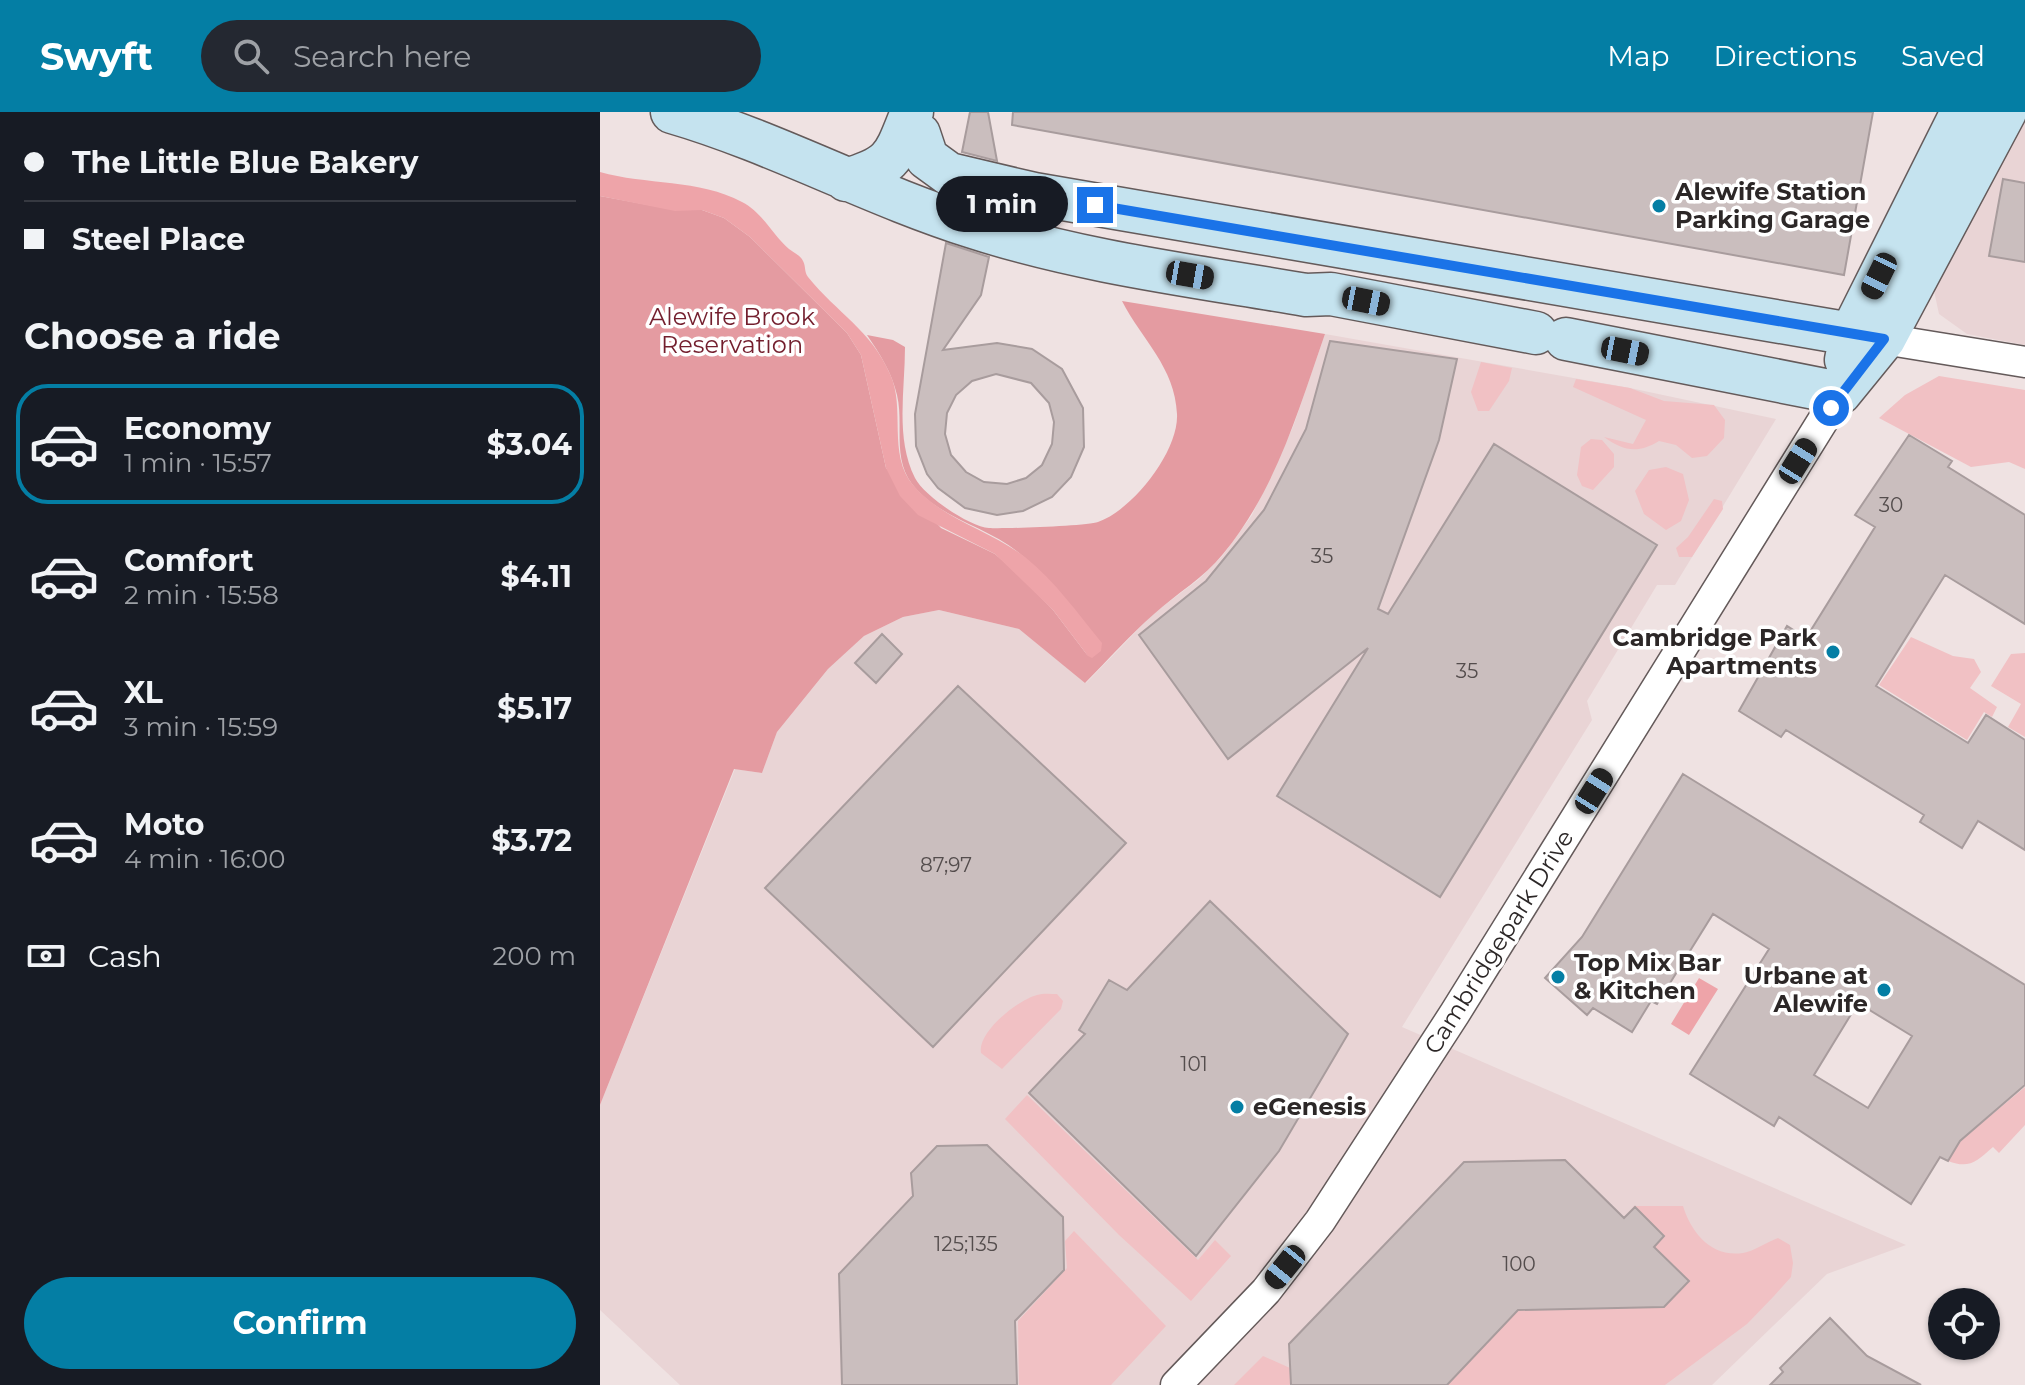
<!DOCTYPE html>
<meta charset="utf-8">
<style>
body{margin:0;font-family:Montserrat,sans-serif;background:#242831;color:#f1f3f6;height:100vh;display:flex;flex-direction:column;font-size:30px;white-space:nowrap}
*{box-sizing:border-box;margin:0}
p{font-size:26px;color:#9ea1a6}
.icon{flex:none;width:44px;height:44px;fill:none;stroke:currentColor;stroke-width:2;stroke-linecap:round;stroke-linejoin:round}
.map{position:relative;flex:1;overflow:hidden}
.sheet{display:flex;flex-direction:column;background:#171b24;width:600px}
.sheet>*{flex:none}
.banner{display:grid;align-content:center;height:176px;padding:0 24px;background:#171b24}
.buttons{position:absolute;left:1328px;top:1176px;display:grid;gap:16px}
.buttons a{display:grid;place-items:center;width:72px;height:72px;border-radius:50%;background:#171b24;box-shadow:0 2px 6px #0004;font-size:40px}
.end{position:absolute;width:36px;height:36px;margin:-18px;border:10px solid #1a73e8;background:#fff;box-shadow:0 0 0 4px #fff}
.from{border-radius:50%}
.bubble{position:absolute;height:56px;border-radius:28px;background:#171b24;box-shadow:0 2px 6px #0004;font-size:26px;font-weight:700;line-height:56px;text-align:center}
.car{position:absolute;width:24px;height:48px;margin:-24px -12px;border-radius:10px;box-shadow:0 0 6px 2px #0007;background:linear-gradient(#222 24%,#8ab4d8 0 40%,#222 0 76%,#8ab4d8 0 86%,#222 0)}
.banner b{display:flex;align-items:center;gap:28px;height:76px;font-size:30px}
.banner b+b{border-top:2px solid #363941}
.banner i{width:20px;height:20px;background:#f1f3f6}
ul{padding:0;list-style:none}
li{display:flex;align-items:center;gap:24px;height:120px;margin:0 16px 12px;padding:0 8px;border:4px solid transparent;border-radius:32px}
li div{flex:1}
li b{display:block;font-size:30px}
li em{font-style:normal;font-weight:700}
li.selected{border-color:#047ea4}
li>.icon{width:72px;height:72px;stroke-width:1.5}
h2{padding:0 24px;font-size:36px;line-height:96px}
.pay{display:flex;align-items:center;gap:20px;height:88px;padding:0 24px;font-size:30px}
.pay p{margin-inline-start:auto}
.action{display:flex;gap:16px;margin-top:auto;padding:16px 24px}
.action a{flex:1;height:92px;border-radius:48px;background:#047ea4;color:#fff;font-size:32px;font-weight:700;line-height:92px;text-align:center}
header{display:flex;align-items:center;gap:48px;box-sizing:border-box;height:112px;padding:0 40px;background:#047ea4;color:#fff}
header strong{font-size:38px}
nav{display:flex;gap:44px;margin-inline-start:auto;font-size:28px}
.search{width:560px;height:72px;background:#242831;display:flex;align-items:center;gap:20px;box-sizing:border-box;padding:0 28px;border-radius:44px;color:#9ea1a6;font-size:30px}
main{display:flex;flex:1;min-height:0}
.map>svg:first-child{display:block}
.built{fill:#e9d4d5}
.green{fill:#f1c1c4}
.forest{fill:#e49ba1}
.water{fill:#eea4a9}
.building{fill:#cabebe;stroke:#a89c9d;stroke-width:2;fill-rule:evenodd}
.lines{fill:none;stroke-linecap:round;stroke-linejoin:round}
.minor-casing{stroke:#645a5a;stroke-width:33}
.secondary-casing{stroke:#645a5a;stroke-width:45}
.minor{stroke:#fff;stroke-width:30}
.secondary{stroke:#c5e3ef;stroke-width:42}
.route{stroke:#1a73e8;stroke-width:10}
.poi-dot{fill:#047ea4;stroke:#fff;stroke-width:3}
.labels{text-anchor:middle;stroke-width:7;stroke-linejoin:round;paint-order:stroke}
.number-label{font-size:20px;fill:#544d4d}
.poi-label{font-size:24px;font-weight:bold;fill:#2c2727;stroke:#fff;text-anchor:start}
.park-label{font-size:24px;fill:#731e2d;stroke:#fff}
.street-label{font-size:24px;fill:#2c2727;stroke:#fff}
</style>
<header>
<strong>Swyft</strong>
<div class="search"><svg class="icon" aria-label="search" viewBox="0 0 24 24"><circle cx="10" cy="10" r="6"/><path d="M15 15l6 6"/></svg>Search here</div>
<nav><a>Map</a><a>Directions</a><a>Saved</a></nav>
</header>
<main>
<section class="sheet">
<div class="banner">
<b><i class="from"></i>The Little Blue Bakery</b>
<b><i></i>Steel Place</b>
</div>
<h2>Choose a ride</h2>
<ul>
<li class="selected"><svg class="icon" aria-label="car" viewBox="0 0 24 24"><path d="M5 17H2v-5l4-1 3-4h7l3 4 3 1v5h-3M9 17h6M6 11h13"/><circle cx="7" cy="17" r="2"/><circle cx="17" cy="17" r="2"/></svg><div><b>Economy</b><p>1 min · 15:57</p></div><em>$3.04</em></li>
<li><svg class="icon" aria-label="car" viewBox="0 0 24 24"><path d="M5 17H2v-5l4-1 3-4h7l3 4 3 1v5h-3M9 17h6M6 11h13"/><circle cx="7" cy="17" r="2"/><circle cx="17" cy="17" r="2"/></svg><div><b>Comfort</b><p>2 min · 15:58</p></div><em>$4.11</em></li>
<li><svg class="icon" aria-label="car" viewBox="0 0 24 24"><path d="M5 17H2v-5l4-1 3-4h7l3 4 3 1v5h-3M9 17h6M6 11h13"/><circle cx="7" cy="17" r="2"/><circle cx="17" cy="17" r="2"/></svg><div><b>XL</b><p>3 min · 15:59</p></div><em>$5.17</em></li>
<li><svg class="icon" aria-label="car" viewBox="0 0 24 24"><path d="M5 17H2v-5l4-1 3-4h7l3 4 3 1v5h-3M9 17h6M6 11h13"/><circle cx="7" cy="17" r="2"/><circle cx="17" cy="17" r="2"/></svg><div><b>Moto</b><p>4 min · 16:00</p></div><em>$3.72</em></li>
</ul>
<div class="pay"><svg class="icon" aria-label="cash" viewBox="0 0 24 24"><path d="M3 7h18v10H3z"/><circle cx="12" cy="12" r="2"/></svg>Cash<p>200 m</p></div>
<div class="action"><a>Confirm</a></div>
</section>
<div class="map">
<svg width="1425" height="1273" viewBox="0 0 1425 1273">
<rect width="100%" height="100%" fill="#efe2e2"/>
<!-- built -->
<path class="built" d="M 1425,0 L 1425,233 L 1367,222 L 1339,202 L 1334,179 Z
M 725,222 L 1030,276 L 1176,307 L 1075,473 L 1057,473 L 987,589 L 992,608 L 802,915 L 1306,1133 L 1227,1162 L 1112,1273 L 80,1273 L 0,1198 L 0,993 L 135,657 L 162,661 L 177,620 L 228,557 L 264,524 L 303,505 L 339,498 L 419,517 L 486,571 L 554,501 L 598,468 L 623,443 L 652,403 L 693,315 Z"/>
<!-- green -->
<path class="green" d="M 881,250 L 912,256 L 909,269 L 889,299 L 878,299 L 871,280 Z
M 1339,264 L 1425,278 L 1425,357 L 1409,350 L 1371,355 L 1279,306 L 1305,283 Z
M 976,267 L 1030,276 L 1064,289 L 1114,293 L 1125,308 L 1124,326 L 1107,344 L 1092,346 L 1076,333 L 1059,329 C 1038,342 1023,339 1004,325 L 1033,332 L 1046,308 L 973,275 Z
M 991,327 L 1002,328 L 1014,342 L 1014,355 L 993,378 L 982,374 L 977,363 L 981,335 Z
M 1066,355 L 1083,362 L 1089,388 L 1081,409 L 1066,418 L 1044,402 L 1035,379 L 1049,358 Z
M 1114,387 L 1122,389 L 1123,397 L 1092,445 L 1079,445 L 1076,436 L 1088,425 Z
M 1311,525 L 1353,544 L 1374,547 L 1381,560 L 1370,576 L 1397,595 L 1392,605 L 1384,600 L 1367,628 L 1279,573 Z
M 1425,541 L 1425,625 L 1408,615 L 1421,592 L 1391,574 L 1411,542 Z
M 457,882 L 463,889 L 461,897 L 402,957 L 381,941 C 377,920 418,888 437,883 C 443,881 451,882 457,882 Z
M 1425,975 L 1425,1013 L 1399,1041 L 1393,1035 C 1376,1050 1369,1057 1348,1049 L 1360,1029 Z
M 427,983 L 598,1148 L 615,1128 L 631,1144 L 591,1189 L 519,1123 L 405,1007 Z
M 1033,1094 L 1083,1094 C 1091,1120 1111,1146 1143,1141 C 1154,1139 1167,1130 1178,1126 L 1190,1133 L 1193,1151 L 1191,1165 L 1174,1184 L 1147,1212 L 1065,1273 L 847,1273 L 918,1198 L 1064,1194 L 1089,1169 L 1054,1135 L 1064,1123 Z
M 474,1119 L 566,1214 L 511,1273 L 419,1273 L 418,1209 L 467,1156 L 465,1129 Z
M 663,1244 L 690,1256 L 691,1273 L 634,1273 Z"/>
<!-- forest -->
<path class="forest" d="M 0,84 L 75,98 L 102,98 L 124,106 L 150,125 L 247,221 L 261,243 L 286,356 L 341,416 L 395,442 L 420,464 L 453,498 L 488,544 C 473,520 443,462 425,446 C 391,414 341,409 312,372 C 292,345 304,312 297,283 C 292,261 280,242 267,223 L 293,228 L 305,235 C 305,278 295,326 315,366 C 324,384 370,415 389,416 C 403,417 487,414 498,410 C 533,398 579,339 577,302 C 575,255 542,228 522,189 L 725,222 C 698,299 676,378 623,442 C 604,466 577,481 554,502 C 530,523 508,548 485,571 L 419,517 L 339,498 L 303,505 L 264,524 L 228,557 L 177,620 L 162,661 L 134,657 L 0,993 Z"/>
<!-- water -->
<path class="water" d="M 0,60 C 45,73 100,67 142,90 C 163,101 172,122 189,137 C 193,140 201,144 203,149 C 206,154 204,160 208,165 C 237,201 271,218 290,262 C 306,296 287,342 313,373 C 342,407 389,418 425,445 C 455,469 478,502 502,531 L 501,539 L 492,546 L 488,544 L 453,498 L 395,442 L 318,403 L 300,384 L 286,356 L 261,243 L 247,221 L 150,125 L 124,106 L 102,98 L 75,99 L 0,84 Z
M 1099,866 L 1118,877 L 1089,923 L 1071,912 Z"/>
<!-- building -->
<path class="building" d="M 370,0 L 388,0 L 397,49 L 362,40 Z
M 413,0 L 1273,0 L 1244,163 L 412,13 Z
M 1403,67 L 1425,71 L 1425,150 L 1389,144 Z
M 346,131 L 389,145 L 381,183 L 343,238 L 397,231 L 432,237 L 462,257 L 483,296 L 484,335 L 471,365 L 452,385 L 423,399 L 397,403 L 365,396 L 338,376 L 327,362 L 316,334 L 315,302 ZM 396,262 L 431,271 L 449,291 L 454,310 L 452,332 L 442,353 L 426,366 L 407,372 L 384,370 L 366,360 L 351,343 L 345,322 L 347,301 L 356,283 L 372,269 Z
M 730,229 L 857,247 L 839,328 L 778,497 L 788,502 L 894,332 L 1057,433 L 840,785 L 677,684 L 768,536 L 628,647 L 539,523 L 606,469 L 664,398 L 706,317 Z
M 1309,323 L 1352,349 L 1348,355 L 1425,403 L 1425,512 L 1345,463 L 1276,574 L 1368,631 L 1386,603 L 1425,628 L 1425,738 L 1378,709 L 1362,736 L 1320,710 L 1324,703 L 1186,618 L 1181,625 L 1139,599 L 1187,514 L 1206,526 L 1275,415 L 1255,403 Z
M 282,522 L 302,542 L 276,571 L 255,551 Z
M 358,574 L 526,731 L 333,935 L 165,776 Z
M 1083,662 L 1425,873 L 1425,973 L 1360,1029 L 1348,1049 L 1340,1045 L 1311,1092 L 1179,1005 L 1174,1014 L 1090,962 L 1169,837 L 1113,802 L 1057,892 L 1051,889 L 1032,920 L 993,896 L 987,903 L 945,866 L 982,825 ZM 1258,891 L 1312,924 L 1268,996 L 1214,963 Z
M 610,789 L 748,922 L 679,1039 L 596,1144 L 429,981 L 485,922 L 479,918 L 509,868 L 527,878 Z
M 387,1033 L 463,1105 L 464,1158 L 415,1209 L 417,1273 L 242,1273 L 239,1162 L 313,1084 L 311,1061 L 337,1034 Z
M 965,1048 L 1024,1106 L 1035,1095 L 1064,1124 L 1054,1135 L 1089,1169 L 1064,1195 L 918,1198 L 847,1273 L 691,1273 L 689,1232 L 864,1050 Z
M 1230,1206 L 1267,1244 L 1321,1273 L 1170,1273 L 1183,1260 L 1180,1256 Z"/>
<g class="lines">
<!-- minor casing -->
<g class="minor-casing">
<path id="minor" d="M 1265,224 L 1425,250
M 576,1273 L 666,1179 L 720,1109 L 855,901 L 1240,281"/>
</g>
<!-- secondary casing -->
<g class="secondary-casing">
<path id="secondary" d="M 72,0 C 175,30 271,83 373,115 C 481,150 595,164 706,183 L 731,182 L 936,221
M 319,22 L 327,46 L 349,62 L 434,82 L 1251,222
M 246,68 C 294,54 294,45 312,0
M 966,227 L 1240,281
M 1246,248 L 1251,222 L 1362,0
M 1240,281 L 1284,227 L 1405,0"/>
</g>
<!-- minor -->
<use href="#minor" class="minor"/>
<!-- secondary -->
<use href="#secondary" class="secondary"/>
</g>
<g class="lines">
<!-- route -->
<path class="route" d="M 495,93 L 1284,227 L 1231,296"/>
</g>
<!-- markers -->
<g class="poi-dot">
<circle cx="1059" cy="94" r="8"/>
<circle cx="1233" cy="540" r="8"/>
<circle cx="958" cy="865" r="8"/>
<circle cx="1284" cy="878" r="8"/>
<circle cx="637" cy="995" r="8"/>
</g>
<g class="labels">
<!-- number labels -->
<g class="number-label">
<text x="1291" y="400">30</text>
<text x="722" y="451">35</text>
<text x="867" y="566">35</text>
<text x="346" y="760">87;97</text>
<text x="594" y="959">101</text>
<text x="366" y="1139">125;135</text>
<text x="919" y="1159">100</text>
</g>
<!-- poi labels -->
<g class="poi-label">
<text x="1075" y="88">Alewife Station<tspan x="1075" dy="28">Parking Garage</tspan></text>
<text x="1217" y="534" text-anchor="end">Cambridge Park<tspan x="1217" dy="28">Apartments</tspan></text>
<text x="974" y="859">Top Mix Bar<tspan x="974" dy="28">&amp; Kitchen</tspan></text>
<text x="1268" y="872" text-anchor="end">Urbane at<tspan x="1268" dy="28">Alewife</tspan></text>
<text x="653" y="1003">eGenesis</text>
</g>
<!-- park labels -->
<g class="park-label">
<text x="132" y="213">Alewife Brook<tspan x="132" dy="28">Reservation</tspan></text>
</g>
<!-- street labels -->
<g class="street-label">
<text transform="translate(899 830) rotate(-58)" y="8">Cambridgepark Drive</text>
</g>
</g>
</svg>
<div class="buttons">
<a><svg class="icon" aria-label="locate" viewBox="0 0 24 24"><circle cx="12" cy="12" r="6"/><path d="M12 2v4M12 18v4M2 12h4M18 12h4"/></svg></a>
</div>
<i class="end from" style="left:1231px;top:296px"></i>
<i class="end" style="left:495px;top:93px"></i>
<div class="bubble" style="left:336px;top:64px;width:132px">1 min</div>
<i class="car" style="left:590px;top:163px;rotate:100deg"></i>
<i class="car" style="left:1279px;top:164px;rotate:206deg"></i>
<i class="car" style="left:766px;top:189px;rotate:101deg"></i>
<i class="car" style="left:1025px;top:239px;rotate:101deg"></i>
<i class="car" style="left:1198px;top:349px;rotate:32deg"></i>
<i class="car" style="left:994px;top:679px;rotate:32deg"></i>
<i class="car" style="left:685px;top:1155px;rotate:219deg"></i>
</div>
</main>
